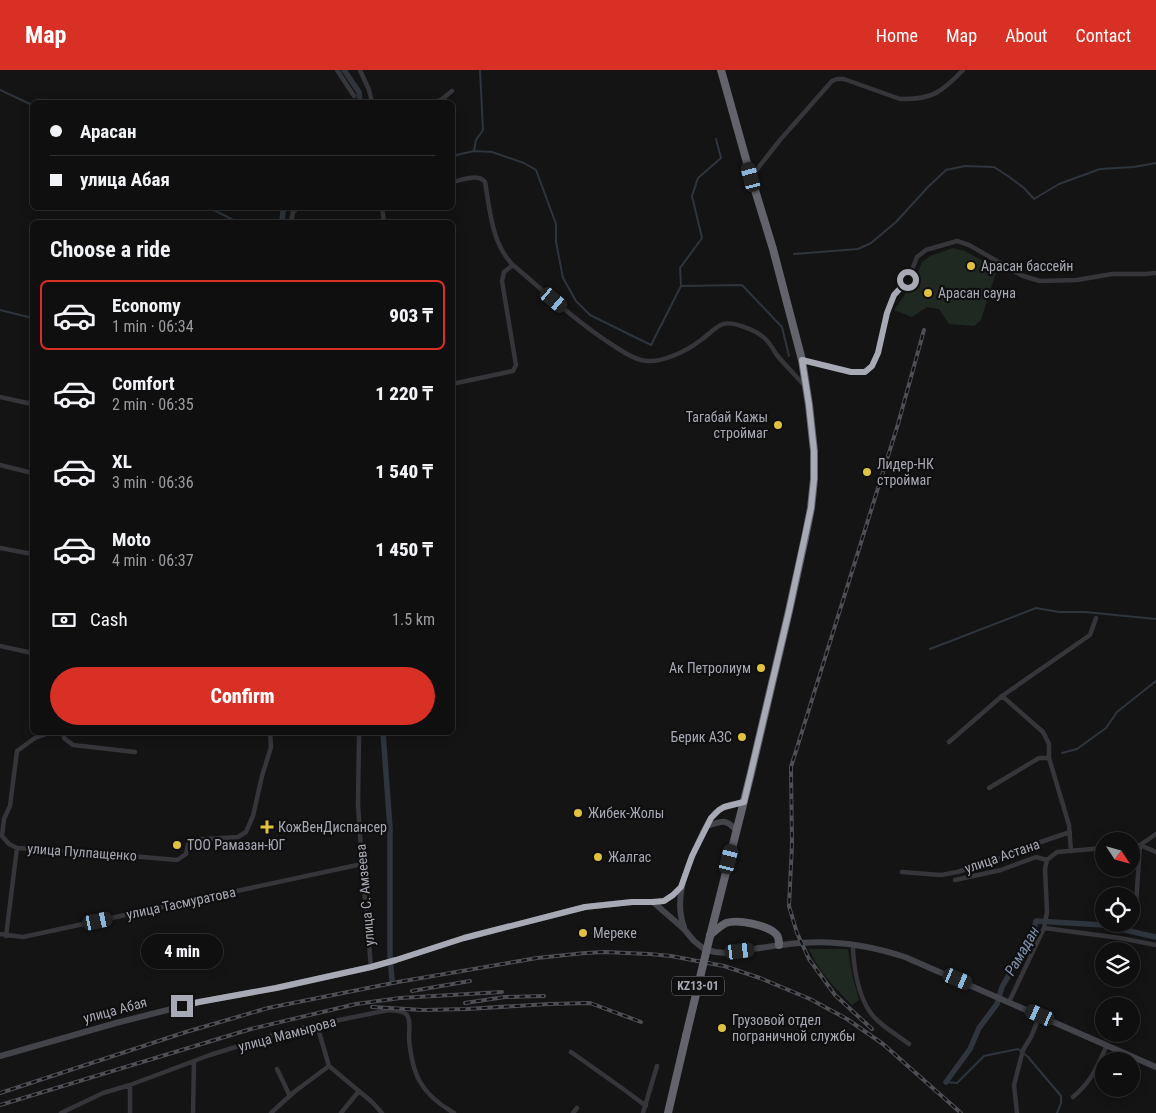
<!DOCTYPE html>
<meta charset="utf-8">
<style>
body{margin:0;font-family:"Roboto Condensed",sans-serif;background:#1d1d1e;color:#f1f3f6;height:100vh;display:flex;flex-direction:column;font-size:19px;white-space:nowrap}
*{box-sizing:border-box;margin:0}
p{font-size:16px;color:#9b9c9f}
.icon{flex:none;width:28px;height:28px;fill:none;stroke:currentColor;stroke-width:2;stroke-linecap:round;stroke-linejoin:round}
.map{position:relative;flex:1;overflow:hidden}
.panel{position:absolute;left:30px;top:150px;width:425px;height:515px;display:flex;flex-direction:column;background:#0f0f10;border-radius:8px;box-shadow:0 2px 12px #0003,0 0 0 1px #2f2f30}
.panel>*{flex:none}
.banner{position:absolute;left:30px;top:30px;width:425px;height:110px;border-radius:8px;box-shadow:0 2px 12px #0003,0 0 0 1px #2f2f30;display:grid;align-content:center;height:110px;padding:0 20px;background:#0f0f10}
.needle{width:32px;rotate:126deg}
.fabs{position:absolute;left:1095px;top:762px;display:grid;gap:10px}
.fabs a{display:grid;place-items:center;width:45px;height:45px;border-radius:50%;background:#0f0f10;box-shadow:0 2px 12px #0003,0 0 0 1px #2f2f30;font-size:25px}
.end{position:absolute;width:22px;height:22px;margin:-11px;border:6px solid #a7a9b4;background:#111;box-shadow:0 0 0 2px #111}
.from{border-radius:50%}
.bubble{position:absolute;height:35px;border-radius:18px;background:#0f0f10;box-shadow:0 2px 12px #0003,0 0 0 1px #2f2f30;font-size:16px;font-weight:800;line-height:35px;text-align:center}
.car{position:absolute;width:15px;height:30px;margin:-15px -8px;border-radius:6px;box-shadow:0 0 4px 1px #0007;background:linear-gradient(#222 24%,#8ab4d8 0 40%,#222 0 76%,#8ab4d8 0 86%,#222 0)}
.banner b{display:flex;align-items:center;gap:18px;height:48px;font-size:19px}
.banner b+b{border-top:1px solid #2f2f30}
.banner i{width:12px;height:12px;background:#f1f3f6}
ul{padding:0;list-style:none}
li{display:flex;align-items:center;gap:15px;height:70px;margin:0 10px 8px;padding:0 10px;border:2px solid transparent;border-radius:8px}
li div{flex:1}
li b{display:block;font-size:19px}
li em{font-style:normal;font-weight:800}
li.active{border-color:#d93025}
li>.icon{width:45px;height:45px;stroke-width:1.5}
h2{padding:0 20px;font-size:22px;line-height:60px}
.pay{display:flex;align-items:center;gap:12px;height:55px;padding:0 20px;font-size:19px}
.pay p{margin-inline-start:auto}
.button{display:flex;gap:10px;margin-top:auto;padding:10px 20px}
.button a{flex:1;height:58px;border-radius:30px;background:#d93025;color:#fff;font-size:20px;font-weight:800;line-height:58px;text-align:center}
header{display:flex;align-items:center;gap:30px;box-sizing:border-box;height:70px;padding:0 25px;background:#d93025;color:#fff}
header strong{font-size:24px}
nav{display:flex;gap:28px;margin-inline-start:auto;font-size:18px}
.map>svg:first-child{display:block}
.green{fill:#202822}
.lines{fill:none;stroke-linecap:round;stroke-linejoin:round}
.stream{stroke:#2e353d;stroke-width:2}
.canal{stroke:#2e353d;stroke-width:5.5}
.street{stroke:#35353a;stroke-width:4.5}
.secondary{stroke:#43444a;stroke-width:6}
.highway{stroke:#62636b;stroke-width:8}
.rail-casing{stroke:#4e4f55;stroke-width:4}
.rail{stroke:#0f0f10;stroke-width:2;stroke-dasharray:5.5;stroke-linecap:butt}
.highway-bridge{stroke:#62636b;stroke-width:8}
.route{stroke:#a7a9b4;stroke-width:6}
.poi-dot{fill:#e1c240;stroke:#0f0f10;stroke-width:2}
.labels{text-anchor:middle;stroke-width:4.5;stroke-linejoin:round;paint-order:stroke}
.shield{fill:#0f0f10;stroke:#797b83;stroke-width:1}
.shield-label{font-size:12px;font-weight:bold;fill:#a7a9b4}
.poi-label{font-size:14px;fill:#a7a9b4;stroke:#0f0f10;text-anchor:start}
.street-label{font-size:14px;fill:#a7a9b4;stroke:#0f0f10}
.water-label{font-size:15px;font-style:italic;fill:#8092ad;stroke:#0f0f10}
</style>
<header>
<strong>Map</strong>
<nav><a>Home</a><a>Map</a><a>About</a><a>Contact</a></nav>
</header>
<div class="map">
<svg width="1156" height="1043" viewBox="0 0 1156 1043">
<rect width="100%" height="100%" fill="#141415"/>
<!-- green -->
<path class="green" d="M 953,178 L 965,181 L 997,199 L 981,250 L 974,256 L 949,254 L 939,239 L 927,237 L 912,247 L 894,240 L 915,210 L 922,192 L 930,186 Z
M 809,879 L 848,879 L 852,904 L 859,930 L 852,935 C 836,919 818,901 809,879 Z"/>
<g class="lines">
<!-- stream -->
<path class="stream" d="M 0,20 L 32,35
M 474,81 L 476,70 L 483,60 L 480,0
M 452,86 L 474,81 L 492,82 L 524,93 L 536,100 L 556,154 L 556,172 L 563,208 L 576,231 L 590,245 L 651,275 L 681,216 L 680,198 L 702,168 L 692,126 L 698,108 L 721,88 L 716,69
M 210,138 L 237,152
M 794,184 L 858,179 L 871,173 L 896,152 L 928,117 L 946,100 L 965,96 L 994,97 L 1008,106 L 1024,118 L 1034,129 L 1059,114 L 1100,99 L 1134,97 L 1156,93
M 681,216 L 742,215 L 782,257 L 789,286
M 0,240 L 32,248
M 930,579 L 1036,538 L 1059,542 L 1085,542 L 1156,549
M 1062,683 L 1077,679 L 1106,658 L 1117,642 L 1156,611
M 946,1012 L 957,1013 L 984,986 L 1018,979 L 1028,987 L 1061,1026 L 1061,1033 L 1057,1043"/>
<!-- canal -->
<path class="canal" d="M 344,0 L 359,22 L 360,32
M 282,152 L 283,141 L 286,138
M 383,662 L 390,758 L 390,885 L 392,910
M 946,1012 L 970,979 L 979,958 L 997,934 L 1002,917 L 1032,865 L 1036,851 L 1103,855 L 1156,867"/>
<!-- street -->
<path class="street" d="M 337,0 L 354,26
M 360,0 L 369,20 L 372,32
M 433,32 L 441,30 L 452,21
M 751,107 L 780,70 L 832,11 L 837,9 L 844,9 L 900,29 C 932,30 942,22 963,0
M 452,112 C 463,110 478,103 485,112 C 490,141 492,174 513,195 C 546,223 578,253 614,276 C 622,281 632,288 641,290 C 659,295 687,281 701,270 C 708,265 715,257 723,254 C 733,251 754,260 762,266 C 769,271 772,277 776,284 C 785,295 795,305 804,315
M 382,138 L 384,152
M 291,152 L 293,142 L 298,138
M 802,290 L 851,302 L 865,302 L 872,296 L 878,283 L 887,243 L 894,225 L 908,210 L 917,187 L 926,180 L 957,171 L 969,175 L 1023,206 L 1040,211 L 1077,210 L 1112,204 L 1144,204 L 1156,203
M 452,314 L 513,301 L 516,295 L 502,211 L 504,202 L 513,195
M 0,327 L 32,334
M 0,395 L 32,403
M 0,478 L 32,484
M 0,576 L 32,583
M 1002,626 L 1043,662 L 1049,674 L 1049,688 L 1069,755 L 1071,781
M 52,662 L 35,668 L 17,681 L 10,736 L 4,749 L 2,766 L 9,774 L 17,778 L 108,784 L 177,790 L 186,784 L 189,770 L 238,767 L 246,762 L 253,746 L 262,706 L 271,677 L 270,662
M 63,662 L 64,668 L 73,675 L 135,682
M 358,662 L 359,667 L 358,735 L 362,794 L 371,897
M 949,672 L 1002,626 L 1090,565 L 1096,548
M 989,718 L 1039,688 L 1049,688
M 1131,776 L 1140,775 L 1156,764
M 902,802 L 941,805 L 957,802 L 991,792 L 1032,775 L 1070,762
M 955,810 L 1001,800 L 1036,787 L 1047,790
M 1136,834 L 1140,775 L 1156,782
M 1044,858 L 1120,868 L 1156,875
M 0,864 L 23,867 L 362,794
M 6,866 L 17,778
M 853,875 C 853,895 858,925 870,942 C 879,955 896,964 909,974
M 1009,932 L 1044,858 L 1047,842 L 1045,799 L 1047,790 L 1057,782 L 1104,778
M 317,955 L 329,996 L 372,1032 L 382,1043
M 571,982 L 626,1021 L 646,1036
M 277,999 L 290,1026
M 130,1015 L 130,1043
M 1073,1027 C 1092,1011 1097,997 1107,975
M 61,1043 L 103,1023 L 130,1015 L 210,985 L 277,964 L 314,955 L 389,940 C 395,941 403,940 407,945 C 411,951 409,960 409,968 C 412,1005 421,1024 454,1043
M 193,1043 L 194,992
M 271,1043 L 294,1022 L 329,996
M 341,1043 L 359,1021
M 573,1043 L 577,1038
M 643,1043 L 657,996
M 1017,1043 L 1014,1015 L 1023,980 L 1031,967 L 1040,945"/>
<!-- secondary -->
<path class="secondary" d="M 707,756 C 722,751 725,748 736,760
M 653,832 L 684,859 L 694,871 L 704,879 L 715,882 L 726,883 C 750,880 774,875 799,873 C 834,870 872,876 905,887 L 1156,997
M 684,857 C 673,827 687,798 699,771 C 703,762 708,751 715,743 C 723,736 733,734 744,732
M 0,986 L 116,953 L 199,932 L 276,918 L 371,897 L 396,890 L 464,868 L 585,837 L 632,832 L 653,832 L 664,831 L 673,825 L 681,817"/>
<!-- highway -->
<path class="highway" d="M 710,865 C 715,861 720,856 726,853 C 738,849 767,855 776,864 C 779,867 779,871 779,875
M 710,866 L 751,703 L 789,541 L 805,468 L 811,438 L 814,409 L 814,381 L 809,335 L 802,290 L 773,179 L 751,107 L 721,0
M 668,1043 L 686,966"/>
<!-- rail casing -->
<g class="rail-casing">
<path id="rail" d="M 412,921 L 470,911
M 465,933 L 505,927 L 544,926
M 372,937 L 423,940 L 467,939 L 549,934 L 590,933 L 641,952
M 872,959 L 835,925 L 809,889 L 797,863 L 789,836 L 792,774 L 791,697 L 898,354 L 924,260
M 0,1023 L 186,962 L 268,938 L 398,912 L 537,888 L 585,883 L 605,882 L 649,884 L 671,886 L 724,896 L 760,908 L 810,929 L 847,949 L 883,974 L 961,1043
M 0,1035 L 251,959 L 356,934 L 400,928 L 502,922"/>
</g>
<!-- rail -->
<use href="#rail" class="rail"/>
<!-- highway-bridge -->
<path class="highway-bridge" d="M 686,966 L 710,866"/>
</g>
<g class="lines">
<!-- route -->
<path class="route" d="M 182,936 L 199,932 L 276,918 L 371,897 L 396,890 L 464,868 L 585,837 L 632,832 L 653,832 L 664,831 L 673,825 L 681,817 L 692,786 L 711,748 L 719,740 L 724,737 L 744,732 L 789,541 L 811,438 L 814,409 L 814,381 L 809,335 L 802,290 L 851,302 L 865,302 L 872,296 L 878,283 L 887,243 L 894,225 L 908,210"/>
</g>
<!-- markers -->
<g class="poi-dot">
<circle cx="971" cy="196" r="5"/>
<circle cx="928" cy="223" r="5"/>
<circle cx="778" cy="355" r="5"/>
<circle cx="867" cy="402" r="5"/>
<circle cx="761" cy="598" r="5"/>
<circle cx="742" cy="667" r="5"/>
<circle cx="578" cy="743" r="5"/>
<path d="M264.5 749.5h5v5h5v5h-5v5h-5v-5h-5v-5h5z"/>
<circle cx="177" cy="775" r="5"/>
<circle cx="598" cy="787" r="5"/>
<circle cx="583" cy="863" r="5"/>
<circle cx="722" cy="958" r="5"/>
</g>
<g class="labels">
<!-- shield labels -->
<rect class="shield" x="672" y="906.5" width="52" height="19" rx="4"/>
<g class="shield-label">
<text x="698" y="920">KZ13-01</text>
</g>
<!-- poi labels -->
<g class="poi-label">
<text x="981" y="201">Арасан бассейн</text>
<text x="938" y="228">Арасан сауна</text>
<text x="768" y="352" text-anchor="end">Тагабай Кажы<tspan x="768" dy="16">строймаг</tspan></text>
<text x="877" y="399">Лидер-НК<tspan x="877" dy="16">строймаг</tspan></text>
<text x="751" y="603" text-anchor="end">Ак Петролиум</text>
<text x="732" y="672" text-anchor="end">Берик АЗС</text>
<text x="588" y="748">Жибек-Жолы</text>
<text x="278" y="762">КожВенДиспансер</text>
<text x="187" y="780">ТОО Рамазан-ЮГ</text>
<text x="608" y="792">Жалгас</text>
<text x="593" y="868">Мереке</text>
<text x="732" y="955">Грузовой отдел<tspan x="732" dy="16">пограничной службы</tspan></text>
</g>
<!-- street labels -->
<g class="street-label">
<text transform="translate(82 782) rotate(4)" y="5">улица Пулпащенко</text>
<text transform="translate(1002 786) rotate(-19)" y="5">улица Астана</text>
<text transform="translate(365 825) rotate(-95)" y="5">улица С. Амзеева</text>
<text transform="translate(181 833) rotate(-12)" y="5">улица Тасмуратова</text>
<text transform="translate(115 940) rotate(-15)" y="5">улица Абая</text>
<text transform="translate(287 964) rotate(-15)" y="5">улица Мамырова</text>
</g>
<!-- water labels -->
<g class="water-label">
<text transform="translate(1022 881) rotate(-60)" y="5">Рамадан</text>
</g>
</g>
</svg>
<div class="fabs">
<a><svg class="needle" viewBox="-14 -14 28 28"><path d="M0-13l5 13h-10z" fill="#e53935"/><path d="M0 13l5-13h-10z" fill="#9b9c9f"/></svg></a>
<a><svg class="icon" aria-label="locate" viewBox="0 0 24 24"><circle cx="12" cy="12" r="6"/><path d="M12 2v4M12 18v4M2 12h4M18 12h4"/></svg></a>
<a><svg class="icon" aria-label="layers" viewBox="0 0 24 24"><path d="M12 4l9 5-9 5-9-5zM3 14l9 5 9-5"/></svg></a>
<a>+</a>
<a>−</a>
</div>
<i class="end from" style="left:908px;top:210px"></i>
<i class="end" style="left:182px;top:936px"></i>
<div class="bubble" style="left:141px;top:864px;width:82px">4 min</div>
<i class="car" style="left:751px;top:107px;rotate:345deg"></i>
<i class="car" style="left:554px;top:230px;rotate:130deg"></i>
<i class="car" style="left:729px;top:789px;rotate:14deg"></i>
<i class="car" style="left:98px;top:851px;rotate:78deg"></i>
<i class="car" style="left:740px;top:881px;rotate:83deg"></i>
<i class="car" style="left:958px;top:909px;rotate:113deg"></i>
<i class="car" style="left:1040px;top:945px;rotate:294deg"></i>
<div class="banner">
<b><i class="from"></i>Арасан</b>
<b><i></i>улица Абая</b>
</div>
<section class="panel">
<h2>Choose a ride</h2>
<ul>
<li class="active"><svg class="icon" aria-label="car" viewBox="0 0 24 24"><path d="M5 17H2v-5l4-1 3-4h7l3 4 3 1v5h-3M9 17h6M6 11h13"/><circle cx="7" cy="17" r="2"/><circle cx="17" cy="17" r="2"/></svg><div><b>Economy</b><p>1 min · 06:34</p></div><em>903 ₸</em></li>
<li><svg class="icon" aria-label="car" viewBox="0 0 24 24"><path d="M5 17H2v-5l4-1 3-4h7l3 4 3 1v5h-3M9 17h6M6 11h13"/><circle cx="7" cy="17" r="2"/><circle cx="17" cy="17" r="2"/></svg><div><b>Comfort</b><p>2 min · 06:35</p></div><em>1 220 ₸</em></li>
<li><svg class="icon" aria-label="car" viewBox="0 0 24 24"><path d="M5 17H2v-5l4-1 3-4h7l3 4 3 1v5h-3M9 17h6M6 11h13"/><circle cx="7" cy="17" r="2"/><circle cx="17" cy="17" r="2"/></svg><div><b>XL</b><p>3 min · 06:36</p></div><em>1 540 ₸</em></li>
<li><svg class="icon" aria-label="car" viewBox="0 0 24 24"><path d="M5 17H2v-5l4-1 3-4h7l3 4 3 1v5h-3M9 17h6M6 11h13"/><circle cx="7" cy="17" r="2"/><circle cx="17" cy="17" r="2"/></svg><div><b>Moto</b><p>4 min · 06:37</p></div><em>1 450 ₸</em></li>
</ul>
<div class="pay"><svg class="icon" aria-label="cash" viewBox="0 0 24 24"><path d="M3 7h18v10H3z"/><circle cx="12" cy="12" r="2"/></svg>Cash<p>1.5 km</p></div>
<div class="button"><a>Confirm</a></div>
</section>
</div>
